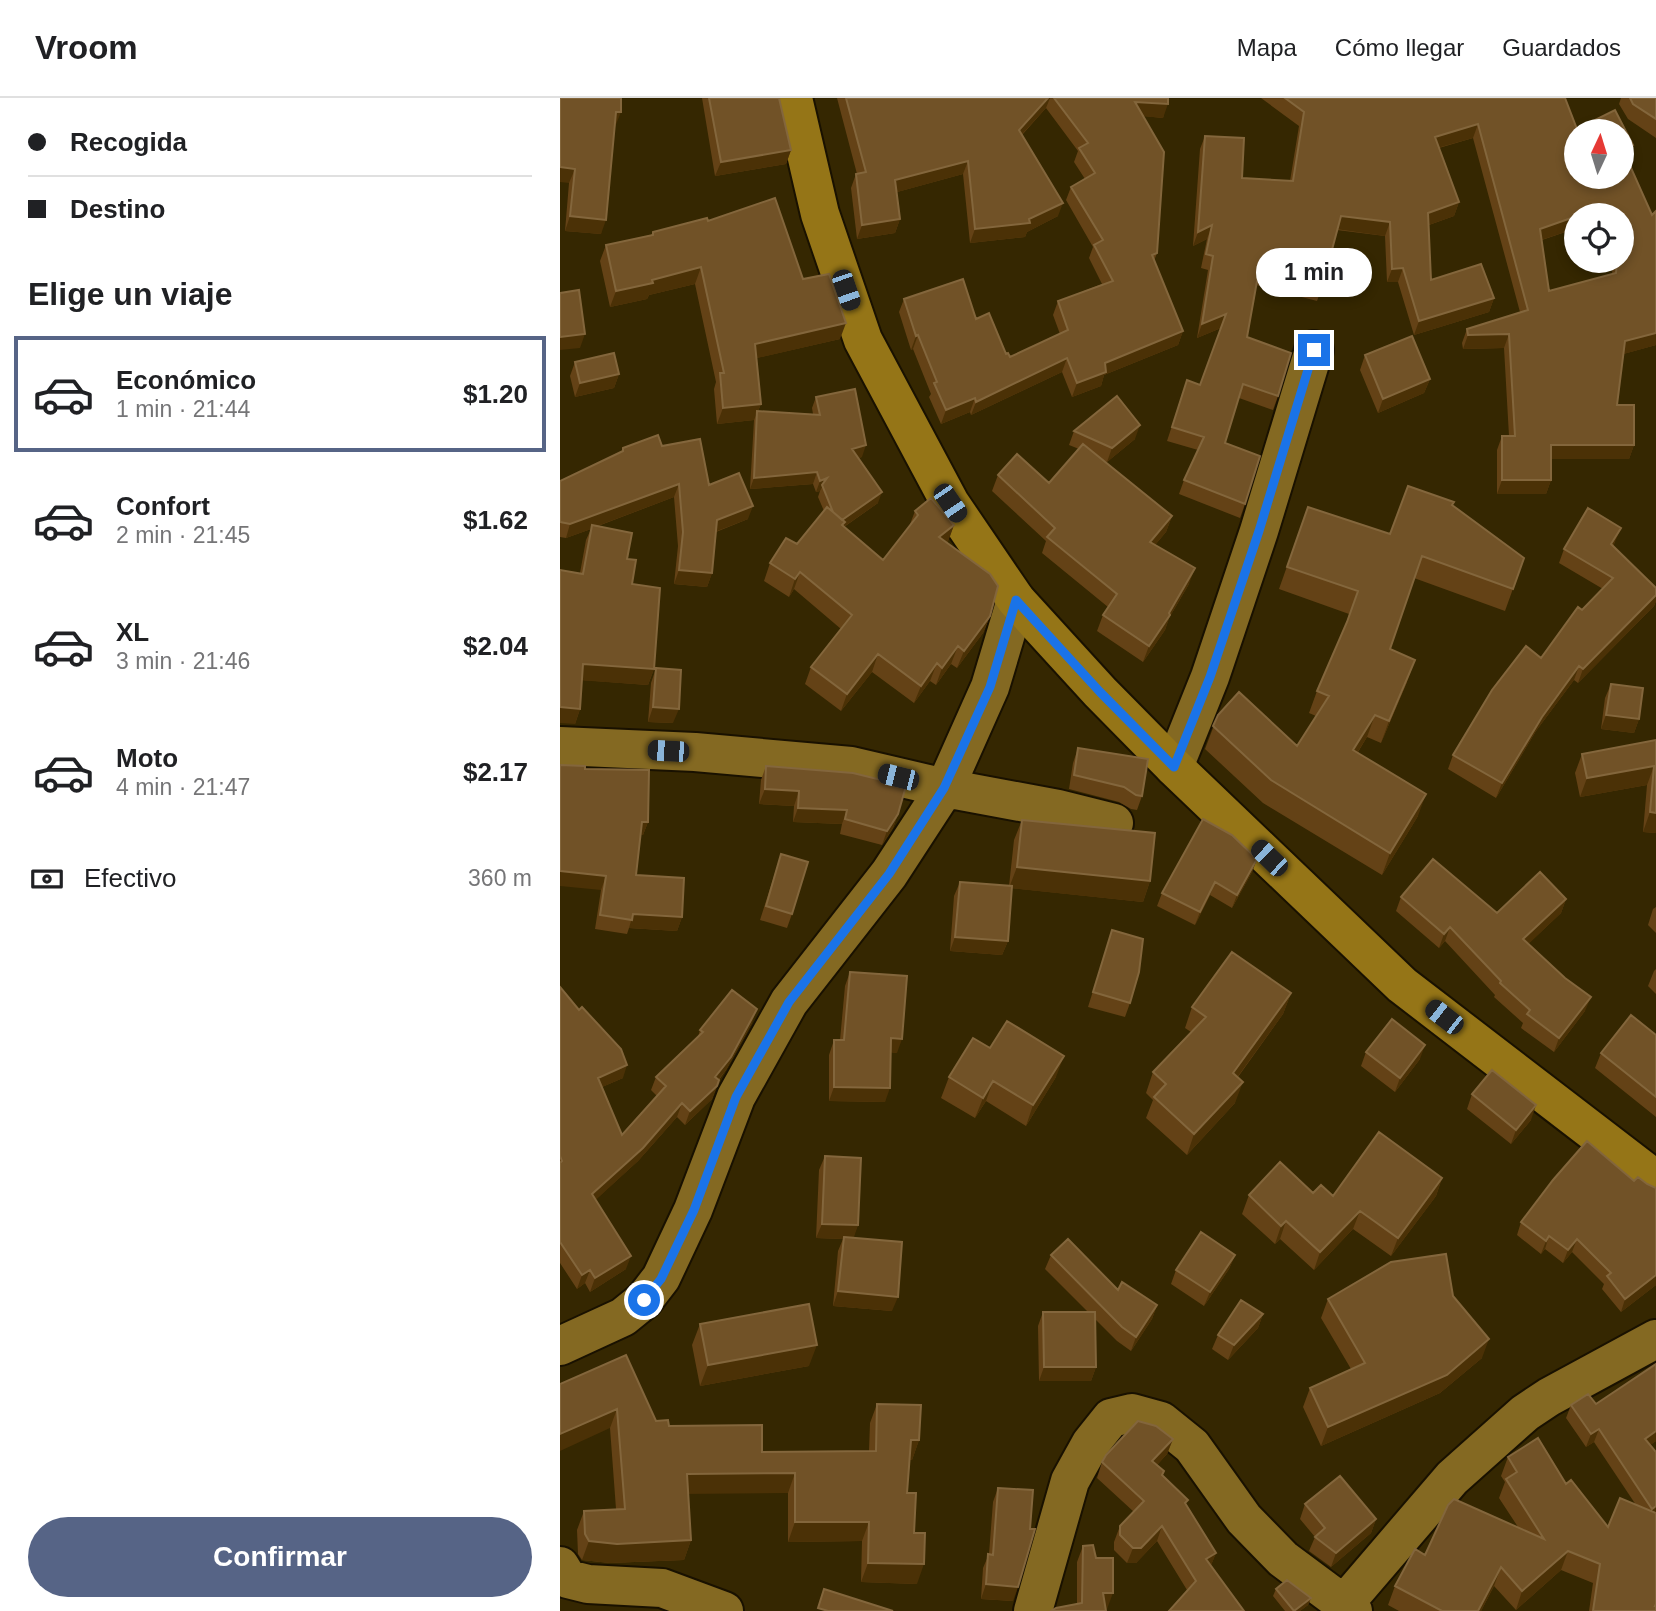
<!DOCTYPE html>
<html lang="es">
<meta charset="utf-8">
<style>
body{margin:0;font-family:Helvetica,sans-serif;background:#f6f6f6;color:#202124;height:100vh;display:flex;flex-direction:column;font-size:26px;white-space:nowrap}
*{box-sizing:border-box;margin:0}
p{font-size:23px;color:#757577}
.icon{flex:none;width:38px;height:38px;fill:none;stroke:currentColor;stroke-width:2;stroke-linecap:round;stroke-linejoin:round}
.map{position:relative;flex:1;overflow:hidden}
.side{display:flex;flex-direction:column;background:#fff;width:560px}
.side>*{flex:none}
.top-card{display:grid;align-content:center;height:154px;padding:0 28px;background:#fff}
.needle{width:46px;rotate:4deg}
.controls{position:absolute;left:1004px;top:21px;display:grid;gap:14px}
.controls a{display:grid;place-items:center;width:70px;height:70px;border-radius:50%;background:#fff;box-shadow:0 4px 10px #0003;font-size:35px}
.end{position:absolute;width:32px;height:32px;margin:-16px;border:9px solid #1a73e8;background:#fff;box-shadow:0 0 0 4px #fff}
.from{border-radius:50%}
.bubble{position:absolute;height:49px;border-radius:24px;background:#fff;box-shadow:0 4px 10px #0003;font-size:23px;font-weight:600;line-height:49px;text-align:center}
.car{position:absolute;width:21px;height:42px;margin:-21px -10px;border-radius:9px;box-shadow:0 0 5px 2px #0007;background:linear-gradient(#222 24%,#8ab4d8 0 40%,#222 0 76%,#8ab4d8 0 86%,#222 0)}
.top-card b{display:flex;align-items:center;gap:24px;height:66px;font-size:26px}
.top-card b+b{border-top:2px solid #e0e0e0}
.top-card i{width:18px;height:18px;background:#202124}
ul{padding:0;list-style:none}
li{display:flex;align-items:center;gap:21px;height:116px;margin:0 14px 10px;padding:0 14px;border:4px solid transparent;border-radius:0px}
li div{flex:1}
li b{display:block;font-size:26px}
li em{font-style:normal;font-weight:600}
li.current{border-color:#566486}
li>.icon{width:63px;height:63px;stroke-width:1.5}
h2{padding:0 28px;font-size:32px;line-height:84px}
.pay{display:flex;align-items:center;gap:18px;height:77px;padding:0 28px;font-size:26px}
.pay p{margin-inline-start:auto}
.primary-button{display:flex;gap:14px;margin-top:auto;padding:14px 28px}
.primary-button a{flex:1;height:80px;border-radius:42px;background:#566486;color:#fff;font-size:28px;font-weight:600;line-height:80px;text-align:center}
header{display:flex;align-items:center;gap:42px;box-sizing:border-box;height:98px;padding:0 35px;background:#fff;border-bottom:2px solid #e0e0e0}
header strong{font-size:33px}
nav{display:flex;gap:38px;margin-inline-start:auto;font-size:24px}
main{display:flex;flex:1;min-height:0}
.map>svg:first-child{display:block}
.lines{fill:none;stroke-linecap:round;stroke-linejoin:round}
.minor-casing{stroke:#191100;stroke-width:42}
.major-casing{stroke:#191100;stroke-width:42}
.minor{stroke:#846922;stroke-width:38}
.major{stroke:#957517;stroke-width:38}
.wall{fill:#644216;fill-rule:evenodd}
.shaded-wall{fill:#4b3106}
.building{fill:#715227;stroke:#83663c;stroke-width:2;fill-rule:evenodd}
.route{stroke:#1a73e8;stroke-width:9}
</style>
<header>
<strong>Vroom</strong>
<nav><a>Mapa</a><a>Cómo llegar</a><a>Guardados</a></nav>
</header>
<main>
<section class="side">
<div class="top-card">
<b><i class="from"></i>Recogida</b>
<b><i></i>Destino</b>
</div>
<h2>Elige un viaje</h2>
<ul>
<li class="current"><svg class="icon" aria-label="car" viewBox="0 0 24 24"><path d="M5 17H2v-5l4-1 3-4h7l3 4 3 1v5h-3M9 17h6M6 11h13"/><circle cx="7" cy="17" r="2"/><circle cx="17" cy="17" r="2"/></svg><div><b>Económico</b><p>1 min · 21:44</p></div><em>$1.20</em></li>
<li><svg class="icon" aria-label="car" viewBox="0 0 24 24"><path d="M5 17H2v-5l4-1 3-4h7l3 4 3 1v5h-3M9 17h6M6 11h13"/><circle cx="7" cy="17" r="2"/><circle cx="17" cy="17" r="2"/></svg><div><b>Confort</b><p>2 min · 21:45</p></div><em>$1.62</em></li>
<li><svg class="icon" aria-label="car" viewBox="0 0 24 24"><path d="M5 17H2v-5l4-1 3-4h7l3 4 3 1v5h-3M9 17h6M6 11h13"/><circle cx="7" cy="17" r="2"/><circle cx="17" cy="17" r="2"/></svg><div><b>XL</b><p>3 min · 21:46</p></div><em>$2.04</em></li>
<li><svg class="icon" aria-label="car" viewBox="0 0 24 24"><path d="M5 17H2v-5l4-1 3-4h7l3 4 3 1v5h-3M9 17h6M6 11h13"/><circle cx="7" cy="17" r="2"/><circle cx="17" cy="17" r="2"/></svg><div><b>Moto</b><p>4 min · 21:47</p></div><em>$2.17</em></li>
</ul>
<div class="pay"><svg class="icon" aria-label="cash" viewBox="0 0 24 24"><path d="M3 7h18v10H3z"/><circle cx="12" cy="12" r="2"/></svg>Efectivo<p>360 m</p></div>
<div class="primary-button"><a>Confirmar</a></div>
</section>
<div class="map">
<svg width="1096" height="1513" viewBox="0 0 1096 1513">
<rect width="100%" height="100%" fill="#352701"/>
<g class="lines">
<!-- minor casing -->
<g class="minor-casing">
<path id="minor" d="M 0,648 L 135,654 L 291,668 L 385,690 L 498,711 L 554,725
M 614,669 L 650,579 L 699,433 L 754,252
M 0,1248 L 63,1219 L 84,1202 L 101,1180 L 133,1112 L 176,999 L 229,904 L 329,776 L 385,690 L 430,589 L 456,502
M 0,1468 L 8,1481 L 28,1486 L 102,1490 L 164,1513
M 784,1506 L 892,1380 L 965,1315 L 989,1299 L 1096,1241
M 473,1513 L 510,1383 L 531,1345 L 551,1320 L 572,1315 L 601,1323 L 632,1348 L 684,1421 L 723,1461 L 793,1513"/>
</g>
<!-- major casing -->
<g class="major-casing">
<path id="major" d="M 233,0 L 260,116 L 303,242 L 390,405 L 456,502 L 540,594 L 614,669 L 842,887 L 1096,1082"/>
</g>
<!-- minor -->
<use href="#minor" class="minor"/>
<!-- major -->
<use href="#major" class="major"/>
</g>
<!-- wall -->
<path class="wall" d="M 0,0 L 55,29 L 41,136 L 5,133 L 9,85 Z
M 142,0 L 219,0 L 231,52 L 226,66 L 155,78 Z
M 277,0 L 608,0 L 603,20 L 584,18 L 597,155 L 594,163 L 623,233 L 618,247 L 544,277 L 541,288 L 512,299 L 502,274 L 411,317 L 410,314 L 381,326 L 369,299 L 371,296 L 353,251 L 351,252 L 339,214 L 344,201 L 416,221 L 446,256 L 450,259 L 500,236 L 493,217 L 498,203 L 542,186 L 529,160 L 533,149 L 506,102 L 511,89 L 525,81 L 514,64 L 518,53 L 486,10 L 462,37 L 498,118 L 467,134 L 465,139 L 410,145 L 403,76 L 337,94 L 340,121 L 335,135 L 297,141 L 291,90 L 296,76 L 297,76 Z
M 701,0 L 1005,0 L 1017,31 L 1067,61 L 1096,247 L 1063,256 L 1057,307 L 1074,347 L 1069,361 L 991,361 L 991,382 L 986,396 L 937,396 L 937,352 L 942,338 L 949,338 L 944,250 L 903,251 L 902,245 L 907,231 L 960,214 L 913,40 L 879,50 L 899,104 L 894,118 L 869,127 L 871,182 L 934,200 L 929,214 L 854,237 L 838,184 L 827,184 L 825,138 L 777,132 L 762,189 L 757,203 L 696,187 L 687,239 L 718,298 L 713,312 L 679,300 L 665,345 L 685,406 L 680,420 L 619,396 L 624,382 L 638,352 L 607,343 L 627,282 L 640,287 L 661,230 L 637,240 L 648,172 L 641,170 L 647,141 L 633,148 L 640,51 L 645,38 L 682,80 L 730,83 L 739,28 ZM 1017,117 L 1062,117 L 1062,163 L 1053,163 L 1052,176 L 989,193 L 982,142 L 1017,130 Z
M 1061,0 L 1096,0 L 1096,40 L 1068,21 L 1059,6 Z
M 148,123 L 243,181 L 280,241 L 196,260 L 201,306 L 198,313 L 253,316 L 252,310 L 256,299 L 302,359 L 298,360 L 318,405 L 284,429 L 323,462 L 349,429 L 355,413 L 394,427 L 387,445 L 430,518 L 423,535 L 397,570 L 391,566 L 376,587 L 370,583 L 354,605 L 312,574 L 281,613 L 245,586 L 251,569 L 281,531 L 234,491 L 229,499 L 204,483 L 210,465 L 237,446 L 264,413 L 258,399 L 260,393 L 256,394 L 253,386 L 190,391 L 194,322 L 157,326 L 154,291 L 156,284 L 135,186 L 89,197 L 87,201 L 50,209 L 40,163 L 46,147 L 91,137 L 93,134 Z
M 805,257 L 870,281 L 864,295 L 818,315 L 800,272 Z
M 15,264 L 59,276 L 54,290 L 15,299 L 10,278 Z
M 514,333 L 575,341 L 547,364 L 542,362 L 612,418 L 606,434 L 595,447 L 629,486 L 609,520 L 605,532 L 583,564 L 537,533 L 543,517 L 548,509 L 482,455 L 486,443 L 432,393 L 438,377 L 489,385 L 519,351 L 509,347 Z
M 102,348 L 188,421 L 156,434 L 152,475 L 147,489 L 114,486 L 118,448 L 114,399 L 38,428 L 67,461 L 94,571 L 88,587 L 22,582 L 20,611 L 15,626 L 20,475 L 26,442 L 31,431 L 6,440 L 0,439 L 0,383 L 61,354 L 63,350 Z
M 894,404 L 892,408 L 964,460 L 945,513 L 854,480 L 830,551 L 847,584 L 821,645 L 807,639 L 798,654 L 858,718 L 822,777 L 703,705 L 645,651 L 658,617 L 737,648 L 756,618 L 749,615 L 757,593 L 785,529 L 789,516 L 719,491 L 748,409 L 830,436 Z
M 1055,444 L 1053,448 L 1096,490 L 1096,503 L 1094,508 L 1018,585 L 1014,582 L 976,633 L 936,700 L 888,671 L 893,657 L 981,560 L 1022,512 L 1043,491 L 999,465 L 1004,451 Z
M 96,570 L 113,625 L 88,624 L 91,585 Z
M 1051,586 L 1079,621 L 1074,635 L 1041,631 L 1045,600 Z
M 1096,642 L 1096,735 L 1083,734 L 1087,687 L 1020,699 L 1015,675 L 1022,656 Z
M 518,650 L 582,698 L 577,712 L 571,711 L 559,704 L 509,691 L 513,665 Z
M 206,668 L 338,716 L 333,730 L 322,747 L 280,736 L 282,726 L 233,724 L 234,708 L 199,706 L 201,682 Z
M 25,671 L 88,724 L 83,737 L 80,737 L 76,777 L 122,819 L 117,833 L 69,830 L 67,836 L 35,831 L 41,792 Z
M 462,722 L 590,783 L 583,804 L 452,790 L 448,843 L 442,857 L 390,853 L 394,798 L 400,784 L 449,788 L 454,742 Z
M 221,756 L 232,816 L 227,830 L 200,822 Z
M 697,761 L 692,774 L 672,810 L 650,797 L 635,827 L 597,808 L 602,795 Z
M 841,799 L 937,815 L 1006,801 L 1001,815 L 968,846 L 1025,913 L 994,954 L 961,930 L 963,925 L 934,899 L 935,897 L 885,843 L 879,850 L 836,813 Z
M 1096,809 L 1096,835 L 1088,827 L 1093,811 Z
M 552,832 L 570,905 L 565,919 L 528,909 Z
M 1096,871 L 1096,896 L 1088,888 L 1094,873 Z
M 290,874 L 337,955 L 331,954 L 325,1004 L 269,1003 L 269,957 L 274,942 L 280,942 L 285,888 Z
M 0,889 L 63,980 L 42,989 L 62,1037 L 97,998 L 91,992 L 96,979 L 138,939 L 140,932 L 192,925 L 166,972 L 159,982 L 152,1001 L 125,1027 L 117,1019 L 78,1063 L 35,1102 L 66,1171 L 30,1194 L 25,1185 L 17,1191 L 0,1165 Z
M 731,895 L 723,916 L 678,979 L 675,1005 L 627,1057 L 586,1020 L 593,1002 L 586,995 L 593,974 L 631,934 L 625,930 L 632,909 Z
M 1096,937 L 1096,1019 L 1035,970 L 1041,955 Z
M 430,950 L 496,979 L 466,1028 L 426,1003 L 415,1020 L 381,1000 L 389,979 Z
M 806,954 L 860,961 L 835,994 L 801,968 Z
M 912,996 L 971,1022 L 951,1046 L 907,1011 Z
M 265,1058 L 298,1127 L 293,1139 L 332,1213 L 273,1208 L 278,1153 L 283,1141 L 256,1140 L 259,1072 Z
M 882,1080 L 876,1098 L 831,1158 L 793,1131 L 754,1172 L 720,1141 L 715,1146 L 682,1116 L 689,1097 L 753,1095 L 773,1098 Z
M 1074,1083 L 1087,1086 L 1096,1090 L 1096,1187 L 1061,1214 L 1042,1191 L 1044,1186 L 1012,1154 L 1003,1165 L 985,1151 L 981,1156 L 957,1137 L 961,1124 Z
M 491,1157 L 558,1192 L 597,1207 L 592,1221 L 571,1253 L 557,1243 L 535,1221 L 536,1269 L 531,1283 L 479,1283 L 478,1228 L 483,1214 L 528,1214 L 485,1171 Z
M 675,1157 L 669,1171 L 644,1208 L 611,1186 L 616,1172 Z
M 893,1198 L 922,1260 L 880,1295 L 761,1348 L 743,1309 L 750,1290 L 791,1271 L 761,1220 L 768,1201 Z
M 703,1216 L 698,1230 L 668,1262 L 652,1251 L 658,1237 Z
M 140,1226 L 249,1268 L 140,1288 L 132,1247 Z
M 1096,1266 L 1096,1343 L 1090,1347 L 1096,1513 L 1029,1513 L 1033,1485 L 1001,1472 L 956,1512 L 934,1488 L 921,1513 L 839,1513 L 828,1507 L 835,1488 L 865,1457 L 958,1429 L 939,1400 L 945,1384 L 941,1378 L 948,1359 L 1006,1386 L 1048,1429 L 1076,1407 L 1034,1344 L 1026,1349 L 1006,1320 L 1011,1307 L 1036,1306 Z
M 0,1286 L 109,1328 L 202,1354 L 309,1353 L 310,1325 L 317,1306 L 359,1342 L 352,1362 L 350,1362 L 347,1395 L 354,1435 L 357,1486 L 301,1484 L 302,1443 L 228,1444 L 228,1395 L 128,1395 L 131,1442 L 124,1462 L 50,1465 L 22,1462 L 18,1456 L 17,1432 L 24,1413 L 56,1411 L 50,1330 Z
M 613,1341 L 607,1356 L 597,1367 L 603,1378 L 626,1407 L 656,1455 L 651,1467 L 627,1492 L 597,1443 L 576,1465 L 567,1465 L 554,1452 L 554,1444 L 560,1428 L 574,1414 L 537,1380 L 542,1364 Z
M 438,1390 L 453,1503 L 421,1501 L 423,1470 L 429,1456 L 433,1404 Z
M 745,1406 L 816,1421 L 811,1435 L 771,1469 L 749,1453 L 755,1439 L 740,1421 Z
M 523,1448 L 547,1511 L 517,1506 L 517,1464 Z
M 716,1491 L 751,1500 L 748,1507 L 740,1513 L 725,1513 L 713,1498 Z"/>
<!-- shaded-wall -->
<path class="shaded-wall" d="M 488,0 L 490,0 L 486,10 L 454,45 L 459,32 Z
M 575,4 L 608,6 L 603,20 L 570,17 Z
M 56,14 L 61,14 L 55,29 L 51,28 Z
M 918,26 L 913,40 L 870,52 L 875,39 Z
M 1073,47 L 1068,61 L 1063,52 Z
M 231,52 L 226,66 L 155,78 L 161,64 Z
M 408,63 L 403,76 L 330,96 L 335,82 Z
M 0,69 L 15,71 L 9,85 L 0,84 Z
M 899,104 L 894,118 L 863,129 L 868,115 Z
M 503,105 L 498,118 L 467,134 L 465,139 L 410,145 L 415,131 L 469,121 Z
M 1038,111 L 1036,117 L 1020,117 Z
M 10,118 L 46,122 L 41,136 L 5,133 Z
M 781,118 L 830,124 L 825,138 L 776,131 Z
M 1017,118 L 1017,130 L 975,144 L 980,131 Z
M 340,121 L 335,135 L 297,141 L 302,127 Z
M 652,127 L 647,141 L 633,148 L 638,134 Z
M 141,169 L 135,186 L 89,197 L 87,201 L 50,209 L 56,193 L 92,182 Z
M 843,170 L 838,184 L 827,184 L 832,171 Z
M 934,200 L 929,214 L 854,237 L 859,223 Z
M 666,216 L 661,230 L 637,240 L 642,226 Z
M 286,225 L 280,241 L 189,262 L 195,246 Z
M 623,233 L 618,247 L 544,277 L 541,288 L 512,299 L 517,285 L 545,265 Z
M 1096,235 L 1096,247 L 1060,257 L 1065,243 Z
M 25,236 L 20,250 L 0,252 L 0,239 Z
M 949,236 L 944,250 L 903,251 L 908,237 Z
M 358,237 L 353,251 L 351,252 L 356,238 Z
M 507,260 L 502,274 L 411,317 L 416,304 Z
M 59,276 L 54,290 L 15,299 L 20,285 Z
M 870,281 L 864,295 L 818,315 L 823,301 Z
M 415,300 L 410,314 L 381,326 L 386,312 Z
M 201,306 L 194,322 L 157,326 L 163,310 Z
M 580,327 L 575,341 L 547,364 L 552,350 Z
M 306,347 L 302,359 L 288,363 L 292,351 Z
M 991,347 L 1074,347 L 1069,361 L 986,361 Z
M 257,374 L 253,386 L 190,391 L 194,380 Z
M 267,380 L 260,393 L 256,394 L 260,383 Z
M 942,382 L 991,382 L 986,396 L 937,396 Z
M 119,386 L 114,399 L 32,430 L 32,427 L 31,431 L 6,440 L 10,426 Z
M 322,394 L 318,405 L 282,430 L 277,425 Z
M 193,408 L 188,421 L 152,435 L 157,422 Z
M 612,418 L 606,434 L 584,460 L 590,444 Z
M 394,427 L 388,444 L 373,457 L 379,439 Z
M 1061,430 L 1055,444 L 1046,460 L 1051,446 Z
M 635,470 L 629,486 L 609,520 L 605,532 L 583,564 L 589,548 Z
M 119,472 L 152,475 L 147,489 L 114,486 Z
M 240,474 L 234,491 L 229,499 L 235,481 Z
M 1096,497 L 1096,503 L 1094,508 L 1018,585 L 1023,571 Z
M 430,518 L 423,535 L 397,570 L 404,553 Z
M 398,548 L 391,566 L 376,587 L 382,570 Z
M 318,556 L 312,574 L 281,613 L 287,596 Z
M 855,562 L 847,584 L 821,645 L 829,623 Z
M 377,565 L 370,583 L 354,605 L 361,588 Z
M 23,566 L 94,571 L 88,587 L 17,582 Z
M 1019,568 L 1014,582 L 976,633 L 936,700 L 942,685 L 982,619 Z
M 0,609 L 20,611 L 15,626 L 0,625 Z
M 93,609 L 119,611 L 113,625 L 88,624 Z
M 815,617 L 807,639 L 785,674 L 793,652 Z
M 1046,617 L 1079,621 L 1074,635 L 1041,631 Z
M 1094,668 L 1087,687 L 1020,699 L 1027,680 Z
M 205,691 L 239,693 L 234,708 L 199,706 Z
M 866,696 L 858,718 L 822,777 L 830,755 Z
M 238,710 L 287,712 L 282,726 L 233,724 Z
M 1090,714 L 1096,715 L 1096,735 L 1083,734 Z
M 338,716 L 333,730 L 322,747 L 327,733 Z
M 82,724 L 88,724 L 83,737 L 77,737 Z
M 697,761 L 692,774 L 672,810 L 677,797 Z
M 457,769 L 590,783 L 583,804 L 449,790 Z
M 0,773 L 46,778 L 41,792 L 0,788 Z
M 655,784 L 650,797 L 635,827 L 640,814 Z
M 1006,801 L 1001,815 L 958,856 L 963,841 Z
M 73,816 L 122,819 L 117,833 L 69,830 Z
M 890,829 L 885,843 L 879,850 L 884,836 Z
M 395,839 L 448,843 L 442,857 L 390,853 Z
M 731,895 L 723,916 L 665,996 L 673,975 Z
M 1031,899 L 1025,913 L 994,954 L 999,940 Z
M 197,911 L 192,925 L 166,972 L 150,992 L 155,979 Z
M 331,940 L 342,941 L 337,955 L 326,954 Z
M 865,947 L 860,961 L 835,994 L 840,980 Z
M 504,958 L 496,979 L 466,1028 L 473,1007 Z
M 67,967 L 63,980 L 33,993 L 38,980 Z
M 433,983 L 426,1003 L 415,1020 L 423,1000 Z
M 683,984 L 675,1005 L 627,1057 L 634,1036 Z
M 157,988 L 152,1001 L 125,1027 L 130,1013 Z
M 274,989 L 330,990 L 325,1004 L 269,1003 Z
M 122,1005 L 117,1019 L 78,1063 L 27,1110 L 32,1096 Z
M 976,1007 L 971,1022 L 951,1046 L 956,1032 Z
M 882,1080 L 876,1098 L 831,1158 L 838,1140 Z
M 800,1113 L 793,1131 L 754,1172 L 760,1154 Z
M 726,1123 L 720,1141 L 715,1146 L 721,1128 Z
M 262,1126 L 298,1127 L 293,1142 L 284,1139 L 283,1141 L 256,1140 Z
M 989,1138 L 985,1151 L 981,1156 L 986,1143 Z
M 1017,1141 L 1012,1154 L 1003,1165 L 1008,1152 Z
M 675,1157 L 669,1171 L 644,1208 L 650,1194 Z
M 71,1158 L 66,1171 L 30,1194 L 35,1180 Z
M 30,1172 L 25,1185 L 17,1191 L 22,1177 Z
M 1096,1177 L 1096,1187 L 1061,1214 L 1065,1201 Z
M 278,1193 L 338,1199 L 332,1213 L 273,1208 Z
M 597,1207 L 592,1221 L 571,1253 L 576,1239 Z
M 703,1216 L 698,1230 L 668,1262 L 674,1247 Z
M 929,1241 L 922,1260 L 880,1295 L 761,1348 L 768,1329 Z
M 257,1247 L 249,1268 L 140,1288 L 148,1267 Z
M 484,1269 L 536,1269 L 531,1283 L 479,1283 Z
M 57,1311 L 50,1330 L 0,1353 L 0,1336 Z
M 1039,1331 L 1034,1344 L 1026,1349 L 1031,1336 Z
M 1096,1333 L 1096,1343 L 1080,1354 L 1085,1341 Z
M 613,1341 L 607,1356 L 587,1378 L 592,1363 Z
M 351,1342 L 359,1342 L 352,1362 L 344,1361 Z
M 235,1375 L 228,1395 L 120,1396 L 127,1376 Z
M 1096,1408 L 1096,1417 L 1087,1424 L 1092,1411 Z
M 816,1421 L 811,1435 L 771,1469 L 776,1455 Z
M 235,1424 L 309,1424 L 302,1443 L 228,1444 Z
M 602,1428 L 597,1443 L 576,1465 L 567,1465 L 573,1450 Z
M 131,1442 L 124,1462 L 50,1465 L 22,1462 L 29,1443 Z
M 1008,1453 L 1001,1472 L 956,1512 L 962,1493 Z
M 656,1455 L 650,1470 L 646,1461 Z
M 308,1465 L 364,1466 L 357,1486 L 301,1484 Z
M 941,1469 L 934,1488 L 921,1513 L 918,1513 Z
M 426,1486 L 458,1489 L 453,1503 L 421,1501 Z
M 543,1495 L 553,1495 L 547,1511 L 537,1511 Z
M 751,1500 L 748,1507 L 740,1513 L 734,1513 Z"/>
<!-- building -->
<path class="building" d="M 0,0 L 61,0 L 61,14 L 56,14 L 46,122 L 10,118 L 15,71 L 0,69 Z
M 149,0 L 219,0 L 231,52 L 161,64 Z
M 286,0 L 488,0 L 459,32 L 503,105 L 469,121 L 470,125 L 415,131 L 408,63 L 335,82 L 340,121 L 302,127 L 296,76 L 306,74 Z
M 494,0 L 608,0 L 608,6 L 575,4 L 604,54 L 597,155 L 592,157 L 623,233 L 545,265 L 546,274 L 517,285 L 507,260 L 416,304 L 415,300 L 386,312 L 374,285 L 377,284 L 358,237 L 356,238 L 344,201 L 403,181 L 416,221 L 429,215 L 446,256 L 448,255 L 450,259 L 508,232 L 498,203 L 553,183 L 534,147 L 543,142 L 511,89 L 535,75 L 519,50 L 528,45 Z
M 725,0 L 1005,0 L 1017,31 L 1055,12 L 1073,47 L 1063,52 L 1092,117 L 1096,113 L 1096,235 L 1065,243 L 1057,307 L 1074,307 L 1074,347 L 991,347 L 991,382 L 942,382 L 942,338 L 955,338 L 949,236 L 908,237 L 907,231 L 968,212 L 918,26 L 875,39 L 899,104 L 868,115 L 871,182 L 921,166 L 934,200 L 859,223 L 843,170 L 832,171 L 830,124 L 781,118 L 762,189 L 699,172 L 687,239 L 731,255 L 718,298 L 683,286 L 665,345 L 700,358 L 685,406 L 624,382 L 644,339 L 612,329 L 627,282 L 640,287 L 666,216 L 642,226 L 653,158 L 646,156 L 652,127 L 638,134 L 645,38 L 684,40 L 682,80 L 733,83 L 744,14 ZM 1017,33 L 1062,33 L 1062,79 L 1017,79 ZM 1038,111 L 1041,117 L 1062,117 L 1062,163 L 1057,163 L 1056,175 L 989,193 L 980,131 L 1017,118 L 1017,117 L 1020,117 Z
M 1070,0 L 1096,0 L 1096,21 L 1073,6 Z
M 215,100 L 243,181 L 269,176 L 286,225 L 195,246 L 201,306 L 163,310 L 160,275 L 164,275 L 141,169 L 92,182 L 93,185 L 56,193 L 46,147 L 93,137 L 93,134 L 147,120 L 148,123 Z
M 19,192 L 25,236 L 0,239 L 0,195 Z
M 852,238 L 870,281 L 823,301 L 805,257 Z
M 54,255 L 59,276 L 20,285 L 15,264 Z
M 295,291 L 306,347 L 292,351 L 322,394 L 282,422 L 273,414 L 262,387 L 267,380 L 260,383 L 257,374 L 194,380 L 197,313 L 260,317 L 256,299 Z
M 557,298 L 580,327 L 552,350 L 514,333 Z
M 98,337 L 102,348 L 140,341 L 149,387 L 179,375 L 193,408 L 157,422 L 152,475 L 119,472 L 123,434 L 119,386 L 10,426 L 0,424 L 0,383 L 63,353 L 63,350 Z
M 523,346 L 612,418 L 590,444 L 635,470 L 609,515 L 610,517 L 589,548 L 543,517 L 557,496 L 487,439 L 495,430 L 438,377 L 457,356 L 489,385 Z
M 848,388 L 894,404 L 892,407 L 964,460 L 953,491 L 862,458 L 830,551 L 855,562 L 829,623 L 815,617 L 793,652 L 866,696 L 830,755 L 711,682 L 653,628 L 658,617 L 679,594 L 737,648 L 769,598 L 757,593 L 787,524 L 798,493 L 727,469 L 748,409 L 830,436 Z
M 371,400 L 394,427 L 379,439 L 430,476 L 438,488 L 430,518 L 404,553 L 398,548 L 382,570 L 377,565 L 361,588 L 318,556 L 287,596 L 251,569 L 292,517 L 240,474 L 235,481 L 210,465 L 226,440 L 237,446 L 267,409 L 285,424 L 282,427 L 323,462 L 358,417 L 355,413 Z
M 1028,410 L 1061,430 L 1051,446 L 1096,490 L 1096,497 L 1023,571 L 1019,568 L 982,619 L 942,685 L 893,657 L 932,592 L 966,548 L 981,560 L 1018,509 L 1022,512 L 1053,480 L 1004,451 Z
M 32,427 L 72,435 L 67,461 L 76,462 L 72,486 L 100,490 L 94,571 L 23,566 L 20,611 L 0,609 L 0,472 L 23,476 Z
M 96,570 L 121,572 L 119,611 L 93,609 Z
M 1051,586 L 1083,590 L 1079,621 L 1046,617 Z
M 1096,642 L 1096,715 L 1090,714 L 1094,668 L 1027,680 L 1022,656 Z
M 518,650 L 588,661 L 582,698 L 576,697 L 564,689 L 514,677 Z
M 0,667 L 25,668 L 25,671 L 89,672 L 88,724 L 82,724 L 76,777 L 124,780 L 122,819 L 73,816 L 72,822 L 40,817 L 46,778 L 0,773 Z
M 206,668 L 293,675 L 346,688 L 338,716 L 327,733 L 285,721 L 287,712 L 238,710 L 239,693 L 205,691 Z
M 643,721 L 672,737 L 697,761 L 677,797 L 655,784 L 640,814 L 602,795 Z
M 462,722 L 595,735 L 590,783 L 457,769 Z
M 221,756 L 248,764 L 232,816 L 206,808 Z
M 873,761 L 937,815 L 980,774 L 1006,801 L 963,841 L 1005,880 L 1031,899 L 999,940 L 967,916 L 970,912 L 940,885 L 941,883 L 890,829 L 884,836 L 841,799 Z
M 400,784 L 452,788 L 448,843 L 395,839 Z
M 552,832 L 583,841 L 579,874 L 570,905 L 533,894 Z
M 672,854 L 731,895 L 673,975 L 683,984 L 634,1036 L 594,999 L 606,986 L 593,974 L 646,919 L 632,909 Z
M 290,874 L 347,878 L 342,941 L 331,940 L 330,990 L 274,989 L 274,942 L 284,942 Z
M 0,889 L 19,912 L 22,909 L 61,951 L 67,967 L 38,980 L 62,1037 L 106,988 L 96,979 L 143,934 L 140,932 L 172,892 L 197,911 L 171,959 L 155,979 L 159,982 L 157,988 L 130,1013 L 122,1005 L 83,1050 L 32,1096 L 71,1158 L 35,1180 L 30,1172 L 22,1177 L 0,1144 L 0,1065 L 2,1063 L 0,1058 Z
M 1071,917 L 1096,937 L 1096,999 L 1041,955 Z
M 832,921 L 865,947 L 840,980 L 806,954 Z
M 447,923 L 504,958 L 473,1007 L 433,983 L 423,1000 L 389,979 L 413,940 L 430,950 Z
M 932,972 L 976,1007 L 956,1032 L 912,996 Z
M 819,1034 L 882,1080 L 838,1140 L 800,1113 L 760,1154 L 726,1123 L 721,1128 L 689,1097 L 720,1064 L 753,1095 L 761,1087 L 773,1098 Z
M 1027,1043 L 1074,1083 L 1078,1079 L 1087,1086 L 1096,1090 L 1096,1177 L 1065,1201 L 1047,1178 L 1051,1175 L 1017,1141 L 1008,1152 L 989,1138 L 986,1143 L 961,1124 L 993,1082 Z
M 265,1058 L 301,1060 L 298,1127 L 262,1126 Z
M 641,1134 L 675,1157 L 650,1194 L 616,1172 Z
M 284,1139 L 342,1144 L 338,1199 L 278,1193 Z
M 508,1141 L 558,1192 L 562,1184 L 597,1207 L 576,1239 L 562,1229 L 491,1157 Z
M 886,1156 L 893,1198 L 929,1241 L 887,1277 L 768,1329 L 750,1290 L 805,1265 L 768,1201 L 831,1164 Z
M 681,1202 L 703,1216 L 674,1247 L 658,1237 Z
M 249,1206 L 257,1247 L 148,1267 L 140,1226 Z
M 483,1214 L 535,1214 L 536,1269 L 484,1269 Z
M 66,1257 L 96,1323 L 108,1322 L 109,1328 L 202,1327 L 202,1354 L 316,1353 L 317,1306 L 361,1307 L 359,1342 L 351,1342 L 347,1395 L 356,1395 L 354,1435 L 365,1435 L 364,1466 L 308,1465 L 309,1424 L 235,1424 L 235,1375 L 127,1376 L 131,1442 L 57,1446 L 29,1443 L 25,1436 L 24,1413 L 65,1411 L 57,1311 L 0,1336 L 0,1286 Z
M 1096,1266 L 1096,1333 L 1085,1341 L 1096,1354 L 1096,1408 L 1092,1411 L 1039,1331 L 1031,1336 L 1011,1307 L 1028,1296 L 1036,1306 Z
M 578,1323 L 596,1328 L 613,1341 L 592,1363 L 604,1373 L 602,1377 L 628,1402 L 625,1405 L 656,1455 L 646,1461 L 684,1513 L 609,1513 L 636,1483 L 602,1428 L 581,1450 L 573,1450 L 560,1437 L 560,1428 L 584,1403 L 542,1364 L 546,1357 Z
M 978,1340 L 1006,1386 L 1011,1382 L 1048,1429 L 1060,1400 L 1096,1415 L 1096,1506 L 1095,1508 L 1096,1508 L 1096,1513 L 1033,1513 L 1040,1466 L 1008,1453 L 962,1493 L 941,1469 L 918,1513 L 882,1513 L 835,1488 L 855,1451 L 865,1457 L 888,1407 L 894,1401 L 984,1441 L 946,1381 L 957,1374 L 948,1359 Z
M 780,1378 L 816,1421 L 776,1455 L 755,1439 L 765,1430 L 745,1406 Z
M 438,1390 L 473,1392 L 470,1431 L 475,1431 L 458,1489 L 426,1486 L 428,1456 L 433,1457 Z
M 533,1447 L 536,1460 L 553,1460 L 553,1495 L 543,1495 L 546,1513 L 491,1513 L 496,1510 L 522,1505 L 523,1448 Z
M 727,1482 L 751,1500 L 734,1513 L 716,1491 Z
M 264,1491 L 333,1513 L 268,1513 L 258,1510 Z"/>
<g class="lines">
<!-- route -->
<path class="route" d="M 84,1202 L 101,1181 L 134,1112 L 176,999 L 229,904 L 329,776 L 384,690 L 430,589 L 456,502 L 540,594 L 614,669 L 650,579 L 699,433 L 754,252"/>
</g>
</svg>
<div class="controls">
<a><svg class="needle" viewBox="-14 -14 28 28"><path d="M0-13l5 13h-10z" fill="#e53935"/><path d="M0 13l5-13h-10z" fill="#757577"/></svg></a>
<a><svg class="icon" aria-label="locate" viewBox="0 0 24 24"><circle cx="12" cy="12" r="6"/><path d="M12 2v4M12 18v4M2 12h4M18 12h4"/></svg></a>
</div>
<i class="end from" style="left:84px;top:1202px"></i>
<i class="end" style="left:754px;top:252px"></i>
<div class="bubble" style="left:696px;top:150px;width:116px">1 min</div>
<i class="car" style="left:286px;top:192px;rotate:161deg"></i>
<i class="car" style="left:390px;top:405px;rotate:146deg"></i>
<i class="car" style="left:108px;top:653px;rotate:273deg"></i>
<i class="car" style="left:338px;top:679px;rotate:284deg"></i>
<i class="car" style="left:709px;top:760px;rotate:314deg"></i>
<i class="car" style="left:884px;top:919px;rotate:308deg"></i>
</div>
</main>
